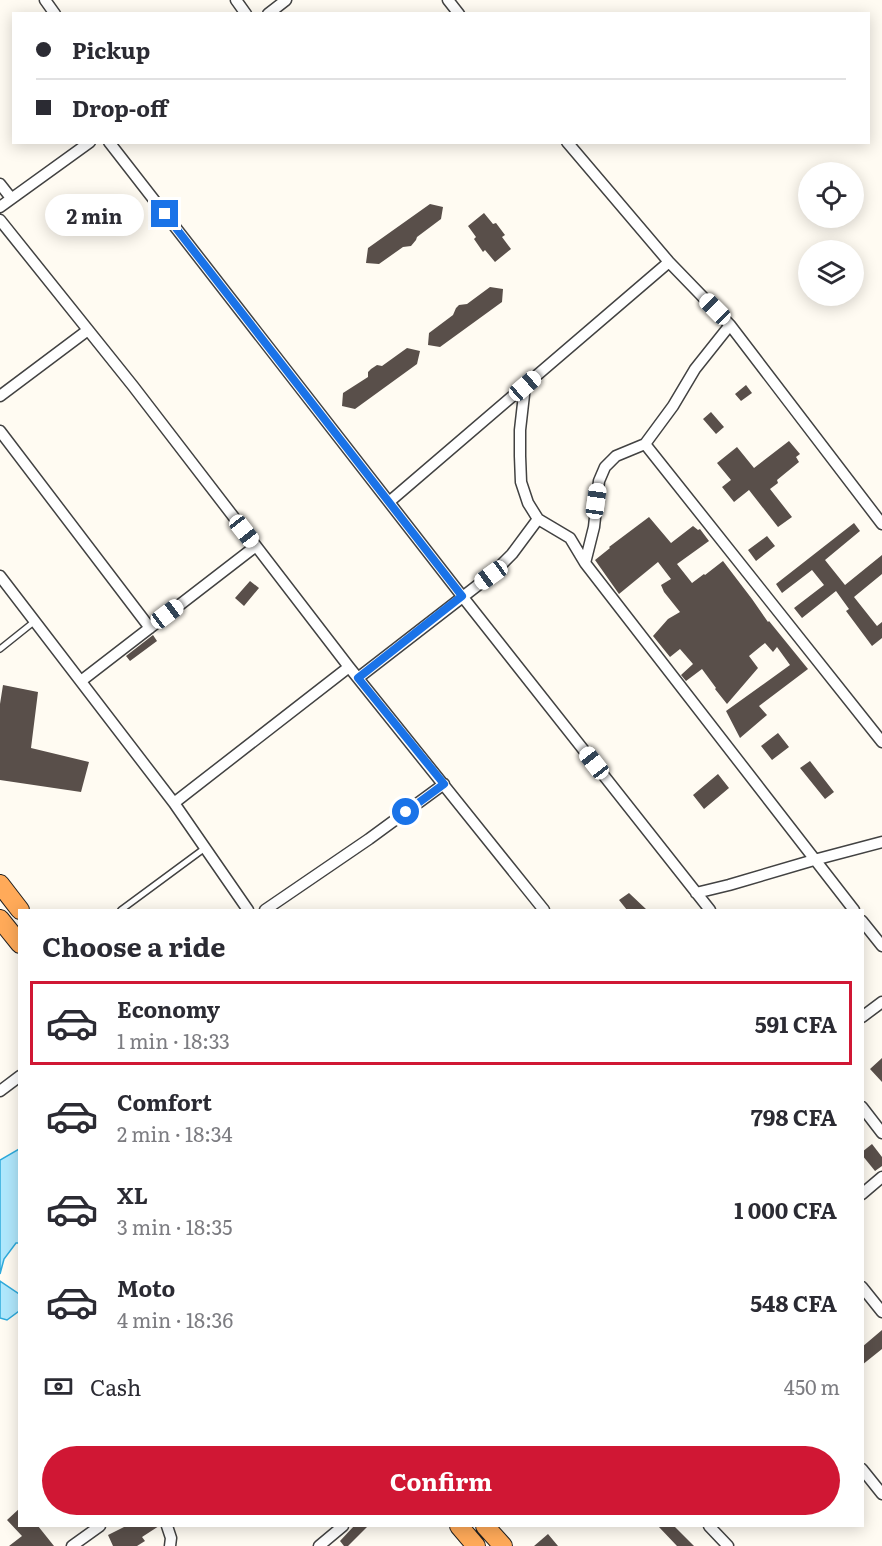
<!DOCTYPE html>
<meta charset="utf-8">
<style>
body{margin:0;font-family:Literata,serif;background:#f2f2f3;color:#2b2b33;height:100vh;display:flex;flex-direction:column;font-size:22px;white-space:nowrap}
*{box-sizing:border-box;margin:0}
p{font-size:20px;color:#7c7c81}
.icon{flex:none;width:33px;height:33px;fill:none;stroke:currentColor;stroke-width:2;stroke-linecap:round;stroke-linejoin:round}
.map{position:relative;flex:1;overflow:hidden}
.panel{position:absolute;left:18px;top:909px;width:846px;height:618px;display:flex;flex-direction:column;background:#fff;border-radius:0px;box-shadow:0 3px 15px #0003}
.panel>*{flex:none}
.banner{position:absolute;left:12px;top:12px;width:858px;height:132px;border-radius:0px;box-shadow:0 3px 15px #0003;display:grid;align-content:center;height:132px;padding:0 24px;background:#fff}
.tools{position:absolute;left:798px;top:162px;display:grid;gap:12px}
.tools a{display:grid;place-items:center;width:66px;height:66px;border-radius:50%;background:#fff;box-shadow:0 3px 15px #0003;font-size:30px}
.end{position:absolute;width:27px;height:27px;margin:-14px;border:8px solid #1a73e8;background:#fff;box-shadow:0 0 0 3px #fff}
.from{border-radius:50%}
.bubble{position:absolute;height:42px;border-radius:21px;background:#fff;box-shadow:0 3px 15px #0003;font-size:20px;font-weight:700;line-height:42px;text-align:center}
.car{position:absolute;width:18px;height:36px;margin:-18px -9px;border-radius:8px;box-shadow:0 0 4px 2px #0007;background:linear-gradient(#fff 24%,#345 0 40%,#fff 0 76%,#345 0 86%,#fff 0)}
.banner b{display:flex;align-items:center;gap:21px;height:57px;font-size:22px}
.banner b+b{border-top:2px solid #e1e1e2}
.banner i{width:15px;height:15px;background:#2b2b33}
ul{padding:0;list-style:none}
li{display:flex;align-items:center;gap:18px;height:84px;margin:0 12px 9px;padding:0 12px;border:3px solid transparent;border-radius:0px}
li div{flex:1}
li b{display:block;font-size:22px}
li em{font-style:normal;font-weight:700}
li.current{border-color:#d01734}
li>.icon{width:54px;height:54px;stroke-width:1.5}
h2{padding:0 24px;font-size:27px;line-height:72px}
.pay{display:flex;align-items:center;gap:15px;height:66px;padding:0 24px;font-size:22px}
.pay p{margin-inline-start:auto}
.button{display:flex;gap:12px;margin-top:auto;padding:12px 24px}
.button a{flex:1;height:69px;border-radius:36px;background:#d01734;color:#fff;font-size:24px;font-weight:700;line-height:69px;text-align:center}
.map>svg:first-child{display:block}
.water{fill:#b0e8fd;stroke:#2eaadc;stroke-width:1.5}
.building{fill:#594f4a}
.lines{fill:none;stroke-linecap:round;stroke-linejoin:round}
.service-casing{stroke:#424242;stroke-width:8}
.minor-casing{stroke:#424242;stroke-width:13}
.trunk-casing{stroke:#202020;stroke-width:20}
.service{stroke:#fff;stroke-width:5}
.minor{stroke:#fff;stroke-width:10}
.trunk{stroke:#ffaa59;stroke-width:18}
.route{stroke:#1a73e8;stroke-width:8}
</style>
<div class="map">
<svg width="882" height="1546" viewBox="0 0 882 1546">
<rect width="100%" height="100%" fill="#fffbf2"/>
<!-- water -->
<path class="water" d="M 19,1149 L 19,1243 L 16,1243 L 4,1259 L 0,1274 L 0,1160 Z
M 0,1281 L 19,1294 L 19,1311 L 7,1320 L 0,1318 Z"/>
<!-- building -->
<path class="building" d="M 430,204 L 443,207 L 441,219 L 417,237 L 416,240 L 411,246 L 403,247 L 379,264 L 366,263 L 368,248 Z
M 484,213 L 493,224 L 496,223 L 505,235 L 502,237 L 511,249 L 495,262 L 485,250 L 483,252 L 474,239 L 476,237 L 468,226 Z
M 490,287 L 503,289 L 502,302 L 440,347 L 428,345 L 429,333 L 453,315 L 456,308 L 459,305 L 467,304 Z
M 407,348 L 420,351 L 417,364 L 355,409 L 342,406 L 343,393 L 368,377 L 368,372 L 371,369 L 377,365 L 382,366 Z
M 746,385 L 752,393 L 741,401 L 735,394 Z
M 711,412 L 724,427 L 716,434 L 703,419 Z
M 789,441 L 800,454 L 796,457 L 799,462 L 777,480 L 778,483 L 770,489 L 792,517 L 778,527 L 749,490 L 734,502 L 722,487 L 731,480 L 717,463 L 737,447 L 754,468 Z
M 649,517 L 671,543 L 693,526 L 698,530 L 700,529 L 709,541 L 677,564 L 692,583 L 704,574 L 705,575 L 723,561 L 752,599 L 768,622 L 769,621 L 808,669 L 759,706 L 767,715 L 740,738 L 726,711 L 790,665 L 777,647 L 773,652 L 765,643 L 749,656 L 758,668 L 727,704 L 715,689 L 716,688 L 702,669 L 686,681 L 681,675 L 693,664 L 680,649 L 670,657 L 653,636 L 668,619 L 680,612 L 664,592 L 661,585 L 671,579 L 658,562 L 619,594 L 595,560 L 610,548 L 609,547 Z
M 854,523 L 860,531 L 825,560 L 845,585 L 882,555 L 882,574 L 854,597 L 877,626 L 882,622 L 882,638 L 872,646 L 846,611 L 849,609 L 836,591 L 802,618 L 794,608 L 824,585 L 812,570 L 782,593 L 776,584 Z
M 767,536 L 775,546 L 756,561 L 748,550 Z
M 250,581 L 259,588 L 244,606 L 235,598 Z
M 153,635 L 157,641 L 130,661 L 126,656 Z
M 3,685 L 38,692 L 31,748 L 89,762 L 81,792 L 0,780 L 0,704 Z
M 778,733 L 789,747 L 772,760 L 761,746 Z
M 810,761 L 834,792 L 825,799 L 800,768 Z
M 718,774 L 729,788 L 704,809 L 693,795 Z
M 629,893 L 647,910 L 627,910 L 619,900 Z
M 882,1058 L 882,1082 L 870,1069 Z
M 872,1144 L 882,1157 L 882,1166 L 875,1171 L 862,1155 L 862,1152 Z
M 882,1330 L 882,1349 L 862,1365 L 862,1347 Z
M 20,1508 L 20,1526 L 38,1526 L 54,1546 L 9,1546 L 22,1536 L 7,1520 Z
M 126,1526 L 159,1526 L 142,1537 L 145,1541 L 137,1546 L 113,1546 L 108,1535 Z
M 354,1526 L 368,1526 L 348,1546 L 344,1546 L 340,1541 Z
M 658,1526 L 674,1526 L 694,1546 L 677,1546 Z
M 548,1534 L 558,1546 L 534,1546 Z"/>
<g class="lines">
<!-- service casing -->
<g class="service-casing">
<path id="service" d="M 0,649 L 35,621
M 121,910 L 205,848"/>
</g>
<!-- minor casing -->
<g class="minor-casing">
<path id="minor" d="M 45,0 L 55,14
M 236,0 L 246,14
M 448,0 L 459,14
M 268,14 L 286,0
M 109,142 L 462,596 L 710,910
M 567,142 L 669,262 L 730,325 L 882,524
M 0,184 L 11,198
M 0,207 L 90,142
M 0,220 L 133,386 L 349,667 L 544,910
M 525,386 L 520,430 L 520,456 L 521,482 L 528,503 L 538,519 L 570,538 L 585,563 L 854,910
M 0,396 L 88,330
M 0,431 L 150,628
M 645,444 L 882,742
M 389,502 L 669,262
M 585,563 L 594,527 L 599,481 L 605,467 L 616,456 L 645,444 L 673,406 L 695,369 L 730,325
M 0,576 L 174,803 L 248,910
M 358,678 L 491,575 L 512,554 L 538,519
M 81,681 L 256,546
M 174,803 L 349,667
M 696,893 L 729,885 L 814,860 L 882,842
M 265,910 L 369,839 L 444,784
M 862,921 L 882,946
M 862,1017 L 882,1002
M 0,1091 L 20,1076
M 862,1107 L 882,1133
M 862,1194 L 882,1177
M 862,1287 L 882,1312
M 862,1469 L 882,1494
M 167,1526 L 171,1538 L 170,1546
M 709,1526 L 728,1546
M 72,1546 L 100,1526
M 319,1546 L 343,1526"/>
</g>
<!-- trunk casing -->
<g class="trunk-casing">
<path id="trunk" d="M 0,884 L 20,910
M 0,919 L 20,944
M 459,1526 L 476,1546
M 485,1526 L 503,1546"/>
</g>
<!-- service -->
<use href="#service" class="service"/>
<!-- minor -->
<use href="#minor" class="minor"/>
<!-- trunk -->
<use href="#trunk" class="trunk"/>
</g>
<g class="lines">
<!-- route -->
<path class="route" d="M 165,214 L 462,596 L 358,678 L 444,784 L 406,812"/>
</g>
</svg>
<div class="tools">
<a><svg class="icon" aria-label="locate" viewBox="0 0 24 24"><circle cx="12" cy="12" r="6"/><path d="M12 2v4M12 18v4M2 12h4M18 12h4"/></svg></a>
<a><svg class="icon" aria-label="layers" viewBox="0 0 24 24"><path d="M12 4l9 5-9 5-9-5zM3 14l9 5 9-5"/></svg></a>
</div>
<i class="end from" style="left:406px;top:812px"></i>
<i class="end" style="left:165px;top:214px"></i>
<div class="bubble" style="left:45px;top:194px;width:99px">2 min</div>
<i class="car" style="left:715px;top:309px;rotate:315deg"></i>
<i class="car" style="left:525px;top:386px;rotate:49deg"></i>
<i class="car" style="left:596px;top:501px;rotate:8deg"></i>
<i class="car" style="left:244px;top:531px;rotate:142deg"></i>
<i class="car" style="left:491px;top:575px;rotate:234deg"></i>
<i class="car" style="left:167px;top:614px;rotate:53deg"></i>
<i class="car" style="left:594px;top:763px;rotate:322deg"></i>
<div class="banner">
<b><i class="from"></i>Pickup</b>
<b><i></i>Drop-off</b>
</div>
<section class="panel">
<h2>Choose a ride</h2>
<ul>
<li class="current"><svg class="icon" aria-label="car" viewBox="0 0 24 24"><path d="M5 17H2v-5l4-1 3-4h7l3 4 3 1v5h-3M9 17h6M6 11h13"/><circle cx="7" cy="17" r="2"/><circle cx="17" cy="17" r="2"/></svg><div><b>Economy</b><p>1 min · 18:33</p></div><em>591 CFA</em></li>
<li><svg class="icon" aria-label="car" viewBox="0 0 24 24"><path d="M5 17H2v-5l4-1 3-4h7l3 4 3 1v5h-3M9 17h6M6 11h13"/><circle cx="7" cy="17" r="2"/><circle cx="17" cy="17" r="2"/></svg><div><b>Comfort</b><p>2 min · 18:34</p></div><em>798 CFA</em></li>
<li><svg class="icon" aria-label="car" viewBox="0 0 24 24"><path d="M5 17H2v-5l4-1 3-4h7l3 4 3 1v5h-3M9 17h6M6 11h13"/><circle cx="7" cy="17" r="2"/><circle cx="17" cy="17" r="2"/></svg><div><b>XL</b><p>3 min · 18:35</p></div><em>1 000 CFA</em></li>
<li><svg class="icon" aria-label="car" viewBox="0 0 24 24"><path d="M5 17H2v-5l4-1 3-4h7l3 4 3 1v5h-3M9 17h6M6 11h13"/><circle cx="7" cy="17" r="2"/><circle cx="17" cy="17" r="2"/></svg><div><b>Moto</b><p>4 min · 18:36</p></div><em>548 CFA</em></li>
</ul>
<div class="pay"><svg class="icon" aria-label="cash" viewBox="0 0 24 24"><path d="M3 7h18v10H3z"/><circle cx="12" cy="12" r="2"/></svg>Cash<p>450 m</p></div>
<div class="button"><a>Confirm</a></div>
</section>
</div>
